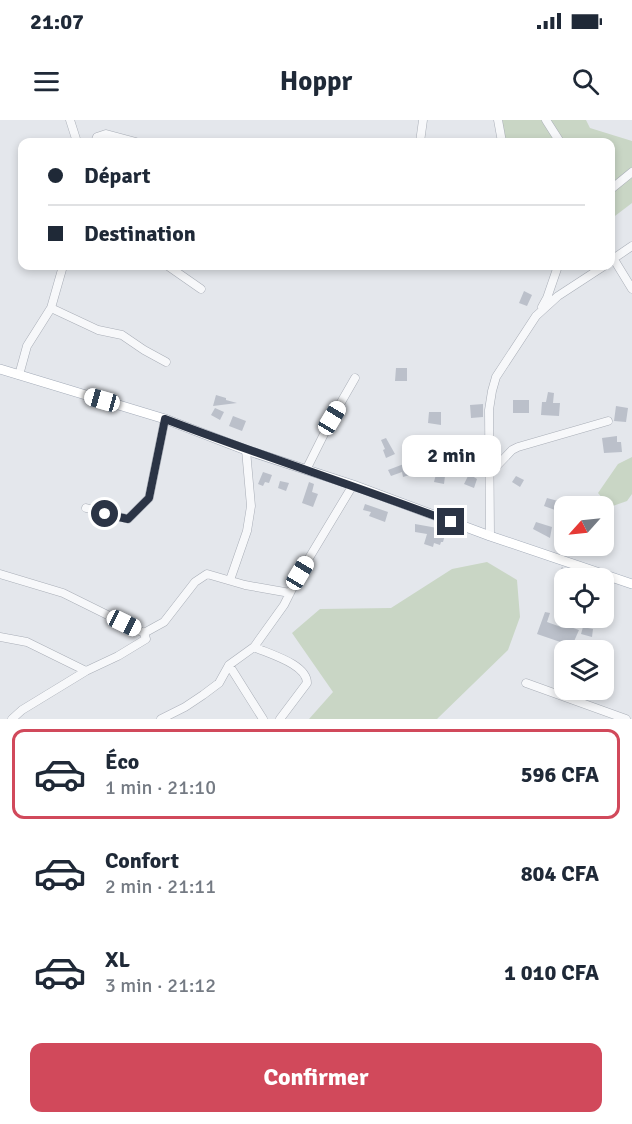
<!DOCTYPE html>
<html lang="fr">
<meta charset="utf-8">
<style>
body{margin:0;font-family:Signika,sans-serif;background:#f2f2f3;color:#1f2937;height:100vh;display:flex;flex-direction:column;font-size:22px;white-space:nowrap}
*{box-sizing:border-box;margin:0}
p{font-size:20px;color:#747a83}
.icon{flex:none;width:33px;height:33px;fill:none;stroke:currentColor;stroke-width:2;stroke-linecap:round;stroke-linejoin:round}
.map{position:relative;height:599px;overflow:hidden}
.panel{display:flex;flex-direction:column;background:#fff;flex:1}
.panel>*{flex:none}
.hud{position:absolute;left:18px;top:18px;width:597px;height:132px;border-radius:12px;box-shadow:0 3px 9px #0003;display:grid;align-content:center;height:132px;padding:0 30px;background:#fff}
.needle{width:39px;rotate:243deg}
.tools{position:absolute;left:554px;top:376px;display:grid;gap:12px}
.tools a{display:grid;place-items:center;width:60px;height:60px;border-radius:12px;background:#fff;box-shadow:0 3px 9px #0003;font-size:30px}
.end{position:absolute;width:27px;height:27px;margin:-14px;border:8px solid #2b3445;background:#fff;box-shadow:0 0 0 3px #fff}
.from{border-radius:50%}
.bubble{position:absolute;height:42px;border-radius:12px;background:#fff;box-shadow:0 3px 9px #0003;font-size:20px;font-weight:700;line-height:42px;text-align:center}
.car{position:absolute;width:18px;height:36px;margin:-18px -9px;border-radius:8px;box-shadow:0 0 4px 2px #0007;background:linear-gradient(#fff 24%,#345 0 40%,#fff 0 76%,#345 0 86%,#fff 0)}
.hud b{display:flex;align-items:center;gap:21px;height:57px;font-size:22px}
.hud b+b{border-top:2px solid #e0e1e3}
.hud i{width:15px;height:15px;background:#1f2937}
ul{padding:10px 0 0;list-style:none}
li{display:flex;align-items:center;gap:18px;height:90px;margin:0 12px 9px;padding:0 18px;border:3px solid transparent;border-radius:12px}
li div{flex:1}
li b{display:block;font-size:22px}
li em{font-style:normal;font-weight:700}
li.selected{border-color:#d1495b}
li>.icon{width:54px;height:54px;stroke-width:1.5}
.button{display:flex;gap:12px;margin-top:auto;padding:12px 30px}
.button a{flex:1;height:69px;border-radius:12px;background:#d1495b;color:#fff;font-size:24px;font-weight:700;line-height:69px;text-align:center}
.status{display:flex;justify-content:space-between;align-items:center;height:42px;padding:0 30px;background:#fff;direction:ltr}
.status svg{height:16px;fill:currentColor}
header{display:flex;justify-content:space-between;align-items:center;height:78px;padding:0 30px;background:#fff;font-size:27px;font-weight:700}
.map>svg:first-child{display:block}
.green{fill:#c9d6c5}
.building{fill:#bbc0ca}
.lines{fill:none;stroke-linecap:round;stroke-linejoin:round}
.minor-casing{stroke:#a9aeb7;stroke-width:9}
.major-casing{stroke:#a3abb8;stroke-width:10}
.minor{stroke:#f7f8fa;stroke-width:8}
.major{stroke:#fff;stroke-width:9}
.route{stroke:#2b3445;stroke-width:8}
</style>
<div class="status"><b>21:07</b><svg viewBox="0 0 49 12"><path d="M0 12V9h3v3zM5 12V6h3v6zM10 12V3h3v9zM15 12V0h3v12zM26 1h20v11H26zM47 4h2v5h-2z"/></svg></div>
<header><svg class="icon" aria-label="menu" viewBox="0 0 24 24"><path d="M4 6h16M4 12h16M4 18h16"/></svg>Hoppr<svg class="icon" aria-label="search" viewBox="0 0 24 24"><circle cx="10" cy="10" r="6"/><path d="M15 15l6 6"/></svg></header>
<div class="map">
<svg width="632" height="599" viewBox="0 0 632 599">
<rect width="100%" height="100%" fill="#e4e7ec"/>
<!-- green -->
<path class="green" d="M 501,0 L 586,0 L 590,8 L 632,21 L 632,83 L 611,99 L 610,22 L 498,22 Z
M 632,337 L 632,374 L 627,381 L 610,387 L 598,373 L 618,344 Z
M 487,442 L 517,460 L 520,497 L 508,530 L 437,599 L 309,599 L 333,572 L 292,513 L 320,489 L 391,488 L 452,449 Z"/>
<!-- building -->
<path class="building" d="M 524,171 L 532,175 L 527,186 L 519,183 Z
M 396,248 L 407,248 L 407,261 L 395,261 Z
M 548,272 L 554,273 L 553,283 L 560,283 L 559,296 L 541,295 L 542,282 L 546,282 Z
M 216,275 L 226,278 L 226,280 L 237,283 L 213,286 Z
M 513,280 L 529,280 L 529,293 L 513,293 Z
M 483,284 L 483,297 L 471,298 L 470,285 Z
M 616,286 L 628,288 L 626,302 L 614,301 Z
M 215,288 L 224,292 L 220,300 L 211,295 Z
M 429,292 L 441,292 L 441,305 L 428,303 Z
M 233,296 L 246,301 L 242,311 L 229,306 Z
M 617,316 L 617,322 L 621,322 L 622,332 L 604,333 L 602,318 Z
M 386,318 L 395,334 L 386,338 L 383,330 L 385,329 L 381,320 Z
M 428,318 L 432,327 L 415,332 L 416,335 L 411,337 L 407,327 Z
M 453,318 L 462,320 L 479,332 L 476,338 L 468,332 L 463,322 L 457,337 L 448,333 Z
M 409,342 L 413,354 L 403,357 L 402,352 L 391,356 L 388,350 Z
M 263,352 L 272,355 L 269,363 L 265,362 L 263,366 L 258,364 Z
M 436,354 L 445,356 L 444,364 L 434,362 Z
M 469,354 L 477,359 L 474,368 L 464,364 Z
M 516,356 L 524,360 L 520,367 L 512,362 Z
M 280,361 L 289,363 L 286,371 L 278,368 Z
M 309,362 L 314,364 L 312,372 L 318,374 L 313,387 L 302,383 Z
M 547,378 L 558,381 L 555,390 L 544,386 Z
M 365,384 L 388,392 L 385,402 L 369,396 L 371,392 L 363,390 Z
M 536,402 L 552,407 L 550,418 L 533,409 Z
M 415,404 L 443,409 L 447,407 L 449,408 L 448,414 L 445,415 L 443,422 L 441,422 L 440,425 L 434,423 L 433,427 L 424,424 L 427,414 L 415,412 Z
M 562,447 L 570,453 L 568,459 L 564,459 L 564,462 L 556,458 Z
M 545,492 L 550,493 L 547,502 L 561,507 L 562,504 L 579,510 L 572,526 L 537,514 Z
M 583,507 L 593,509 L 592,517 L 581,514 Z"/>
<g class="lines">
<!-- minor casing -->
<g class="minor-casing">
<path id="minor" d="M 70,0 L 77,22
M 498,0 L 502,22
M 546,0 L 560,22
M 95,22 L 97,17 L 106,14 L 136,22
M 420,22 L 423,0
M 610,70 L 632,52
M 610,133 L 632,169
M 610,141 L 632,126
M 168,146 L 201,169
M 542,187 L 547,178 L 558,146
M 51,188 L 98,210 L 122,215 L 144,230 L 166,242
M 19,255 L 27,226 L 51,188 L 63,146
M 306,350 L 332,298 L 355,258
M 490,353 L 512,330 L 518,327 L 608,301
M 86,388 L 128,399 L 149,378 L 165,299
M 490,416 L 489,290 L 492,271 L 496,257 L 536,196 L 558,176 L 604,146
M 0,454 L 63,473 L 144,513
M 230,460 L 247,411 L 251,386 L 246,330
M 0,517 L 27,522 L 86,551
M 254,527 C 269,534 307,544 307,563 L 280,599
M 229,545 L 263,599
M 526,563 L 626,599
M 12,599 L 22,590 L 86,551 L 118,536 L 146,519 L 144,513 L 164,502 L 195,462 L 207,454 L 245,465 L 290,473
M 161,599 L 185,587 L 203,575 L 219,563 L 229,545 L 254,527 L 284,485 L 300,453 L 353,365"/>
</g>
<!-- major casing -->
<g class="major-casing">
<path id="major" d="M 0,249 L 165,299 L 246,330 L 353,365 L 490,416 L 632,464"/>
</g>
<!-- minor -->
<use href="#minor" class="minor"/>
<!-- major -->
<use href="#major" class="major"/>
</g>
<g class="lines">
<!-- route -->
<path class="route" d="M 105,394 L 128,399 L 149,378 L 165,299 C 259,335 356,366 451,402"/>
</g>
</svg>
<div class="tools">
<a><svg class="needle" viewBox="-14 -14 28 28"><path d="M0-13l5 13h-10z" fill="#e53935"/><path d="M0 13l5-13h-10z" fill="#747a83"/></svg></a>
<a><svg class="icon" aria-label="locate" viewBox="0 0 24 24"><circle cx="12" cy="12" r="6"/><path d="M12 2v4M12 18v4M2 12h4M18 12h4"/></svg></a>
<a><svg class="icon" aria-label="layers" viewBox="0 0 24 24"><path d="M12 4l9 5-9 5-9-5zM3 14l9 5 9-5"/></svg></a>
</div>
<i class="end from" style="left:105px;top:394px"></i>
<i class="end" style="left:451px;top:402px"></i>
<div class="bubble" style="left:402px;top:315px;width:99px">2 min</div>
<i class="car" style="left:102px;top:280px;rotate:286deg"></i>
<i class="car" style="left:332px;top:298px;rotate:31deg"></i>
<i class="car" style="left:300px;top:453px;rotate:31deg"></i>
<i class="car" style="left:124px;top:503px;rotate:116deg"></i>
<div class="hud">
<b><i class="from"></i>Départ</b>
<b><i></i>Destination</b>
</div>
</div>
<section class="panel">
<ul>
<li class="selected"><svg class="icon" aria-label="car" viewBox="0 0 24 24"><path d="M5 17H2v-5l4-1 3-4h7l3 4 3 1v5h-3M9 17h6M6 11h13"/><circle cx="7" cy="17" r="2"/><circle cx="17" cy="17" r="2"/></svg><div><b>Éco</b><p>1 min · 21:10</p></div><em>596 CFA</em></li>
<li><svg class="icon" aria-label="car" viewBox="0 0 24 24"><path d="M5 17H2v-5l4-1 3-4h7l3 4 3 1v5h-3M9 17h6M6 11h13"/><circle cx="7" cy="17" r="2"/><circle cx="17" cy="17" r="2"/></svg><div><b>Confort</b><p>2 min · 21:11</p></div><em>804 CFA</em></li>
<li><svg class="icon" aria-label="car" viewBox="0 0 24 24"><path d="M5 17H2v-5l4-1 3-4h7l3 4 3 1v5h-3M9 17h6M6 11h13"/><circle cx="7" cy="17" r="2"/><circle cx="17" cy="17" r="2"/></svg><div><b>XL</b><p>3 min · 21:12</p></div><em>1 010 CFA</em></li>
</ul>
<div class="button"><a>Confirmer</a></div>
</section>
